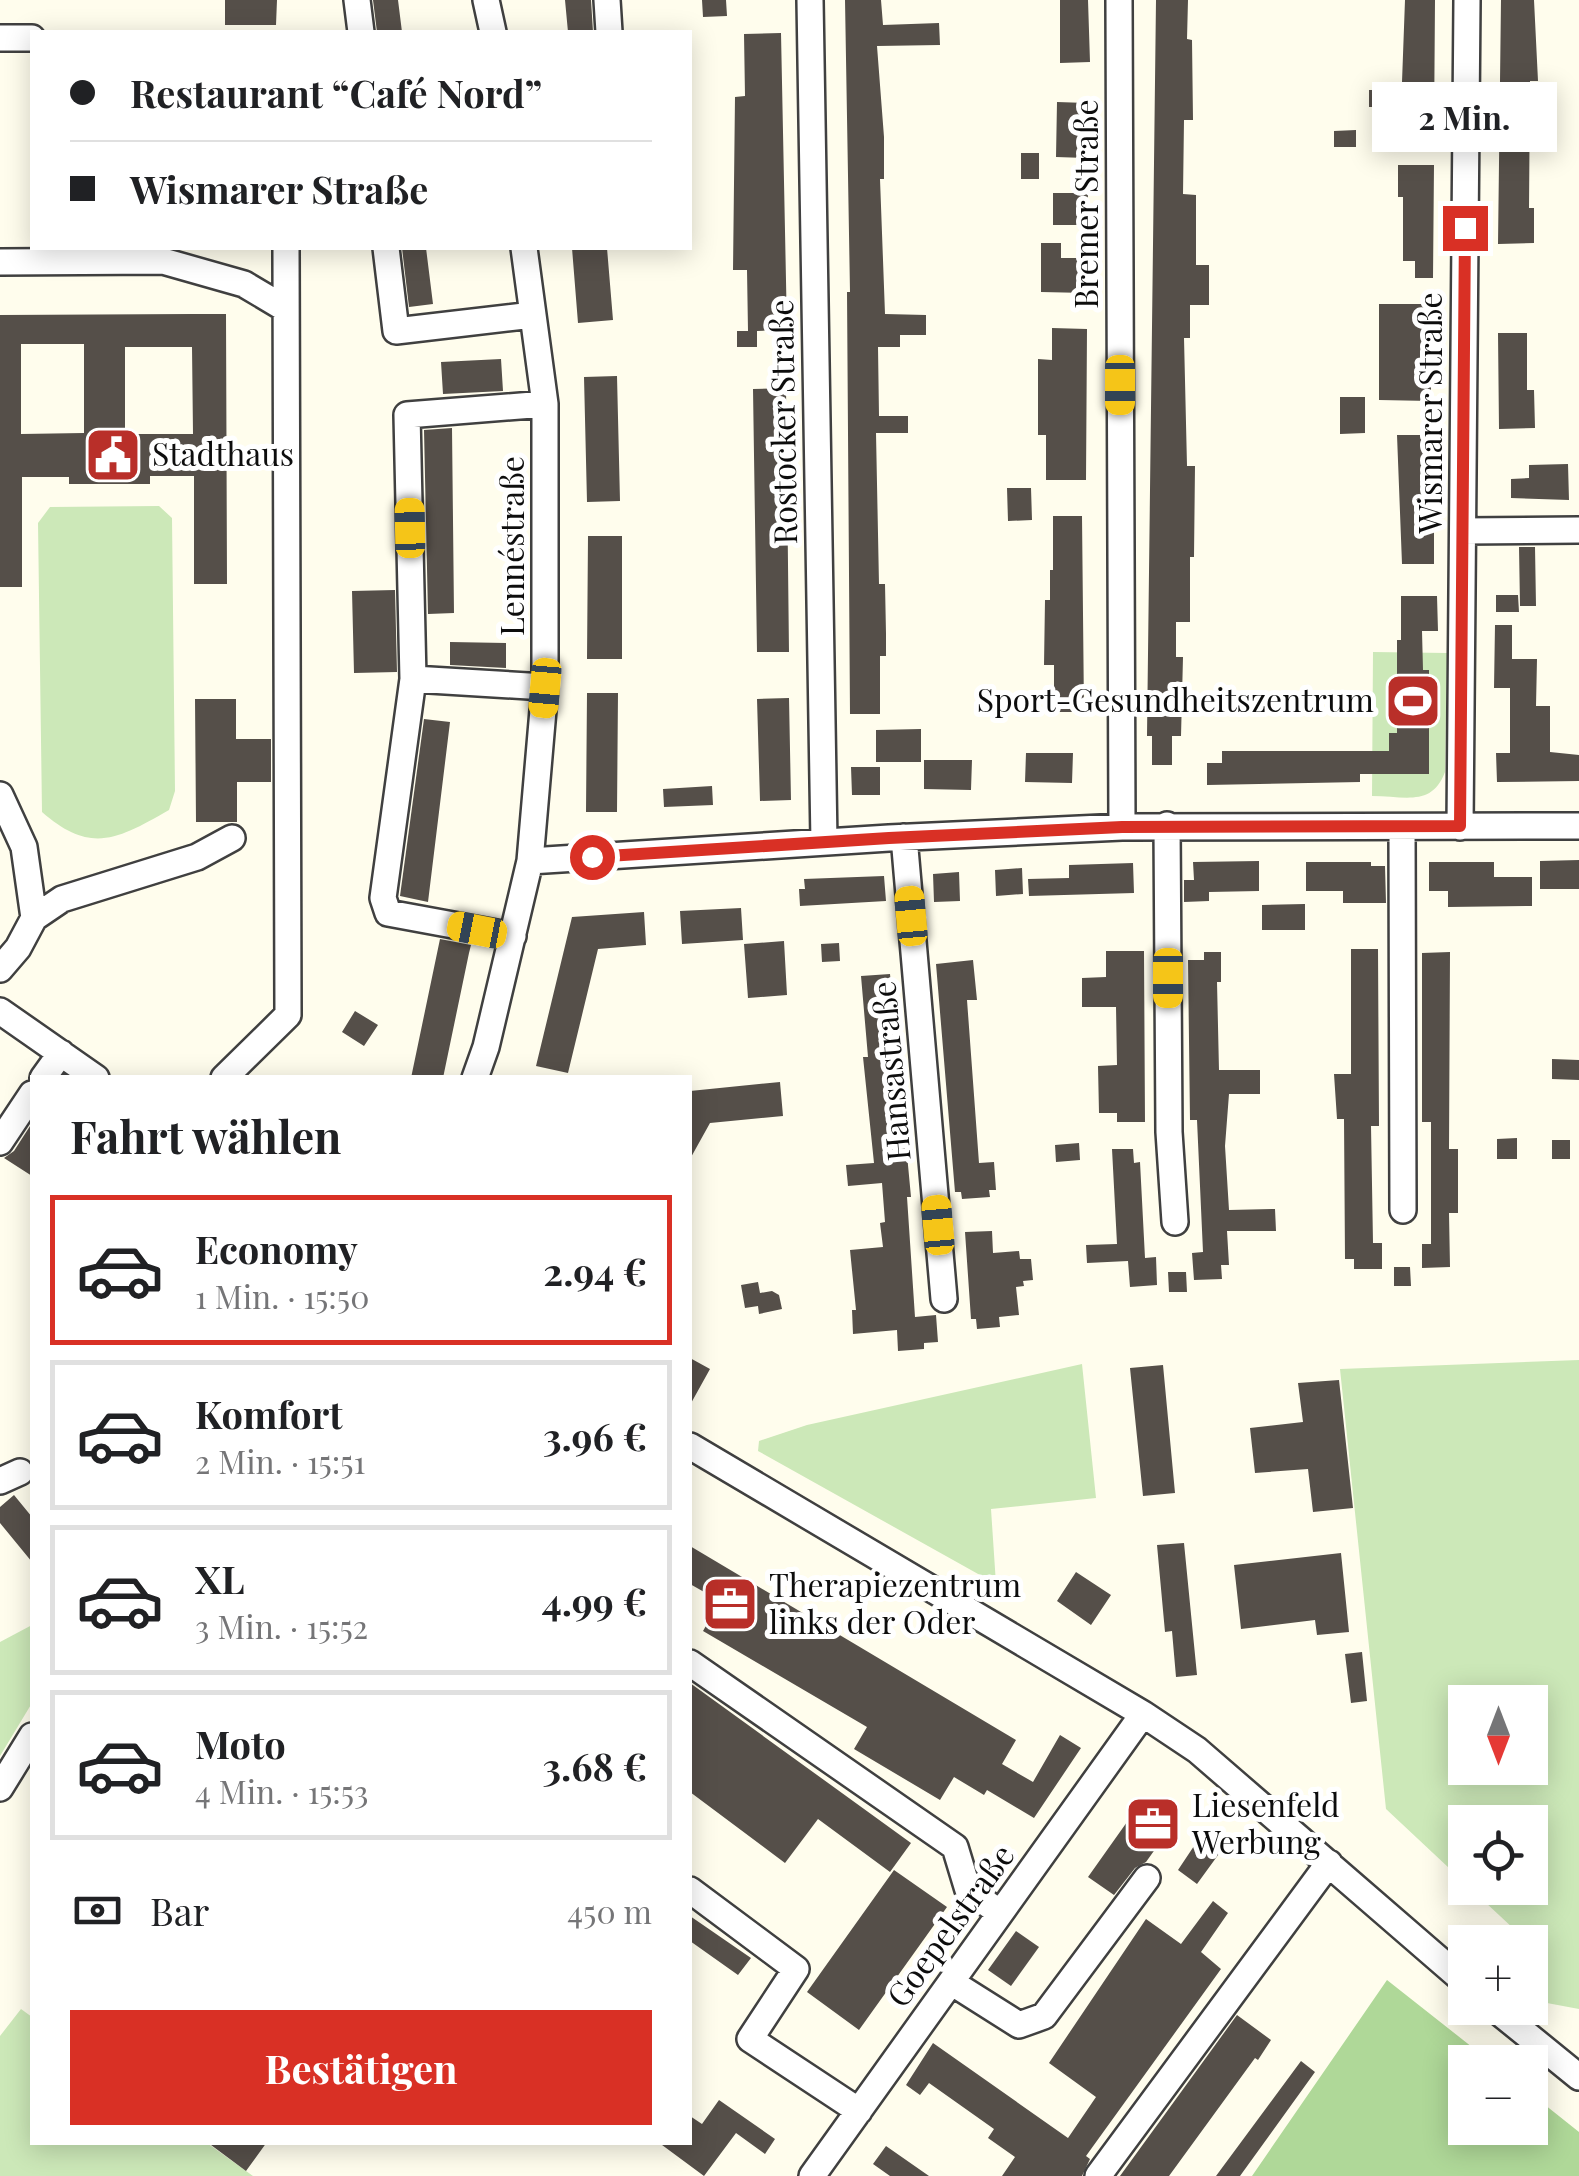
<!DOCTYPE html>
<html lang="de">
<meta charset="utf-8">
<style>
body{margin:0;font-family:"Playfair Display",serif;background:#f6f6f6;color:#202124;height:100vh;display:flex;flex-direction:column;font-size:38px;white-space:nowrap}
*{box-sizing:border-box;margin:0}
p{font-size:32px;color:#757577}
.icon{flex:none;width:55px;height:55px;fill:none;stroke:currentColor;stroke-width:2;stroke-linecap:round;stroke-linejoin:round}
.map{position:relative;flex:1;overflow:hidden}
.drawer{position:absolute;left:30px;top:1075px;width:662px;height:1070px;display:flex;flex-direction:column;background:#fff;border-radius:0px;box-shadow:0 5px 25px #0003}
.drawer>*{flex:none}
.banner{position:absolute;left:30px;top:30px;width:662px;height:220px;border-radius:0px;box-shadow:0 5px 25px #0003;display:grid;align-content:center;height:220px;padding:0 40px;background:#fff}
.needle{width:65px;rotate:180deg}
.buttons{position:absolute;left:1448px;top:1685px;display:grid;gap:20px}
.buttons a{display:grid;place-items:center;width:100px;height:100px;border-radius:0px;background:#fff;box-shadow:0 5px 25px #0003;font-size:50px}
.end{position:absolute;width:45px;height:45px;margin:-22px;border:12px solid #d93025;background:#fff;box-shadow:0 0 0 5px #fff}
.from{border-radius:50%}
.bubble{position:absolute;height:70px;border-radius:0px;background:#fff;box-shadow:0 5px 25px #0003;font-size:32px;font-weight:700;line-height:70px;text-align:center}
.car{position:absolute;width:30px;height:60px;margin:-30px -15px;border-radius:12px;box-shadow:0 0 8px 2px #0007;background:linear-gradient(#f5c518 24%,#345 0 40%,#f5c518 0 76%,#345 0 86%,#f5c518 0)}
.banner b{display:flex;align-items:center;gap:35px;height:95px;font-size:38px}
.banner b+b{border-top:2px solid #e0e0e0}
.banner i{width:25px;height:25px;background:#202124}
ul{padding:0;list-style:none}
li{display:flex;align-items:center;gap:30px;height:150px;margin:0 20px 15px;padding:0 20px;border:5px solid #e0e0e0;border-radius:0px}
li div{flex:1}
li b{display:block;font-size:38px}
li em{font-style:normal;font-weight:700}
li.current{border-color:#d93025}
li>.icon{width:90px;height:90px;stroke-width:1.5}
h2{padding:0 40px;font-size:45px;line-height:120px}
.pay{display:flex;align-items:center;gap:25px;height:110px;padding:0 40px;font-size:38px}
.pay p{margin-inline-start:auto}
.button{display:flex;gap:20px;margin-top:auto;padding:20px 40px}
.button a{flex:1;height:115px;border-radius:0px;background:#d93025;color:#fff;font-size:40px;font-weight:700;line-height:115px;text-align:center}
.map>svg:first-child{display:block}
.green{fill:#cce8b8;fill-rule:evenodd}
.forest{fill:#afd898}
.building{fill:#554f49;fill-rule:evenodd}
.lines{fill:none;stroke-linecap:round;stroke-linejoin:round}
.minor-casing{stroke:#404040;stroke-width:30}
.minor{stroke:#fff;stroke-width:25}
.route{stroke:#d93025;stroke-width:12}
.labels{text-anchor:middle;stroke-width:10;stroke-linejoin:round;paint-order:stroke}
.street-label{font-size:32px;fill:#0d0d0d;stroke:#fff}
.poi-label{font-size:32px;fill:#0d0d0d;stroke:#fff;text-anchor:start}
</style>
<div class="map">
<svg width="1579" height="2176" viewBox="0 0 1579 2176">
<rect width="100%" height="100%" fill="#fffded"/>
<!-- green -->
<path class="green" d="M 159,506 L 172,518 L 175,791 L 169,810 C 118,839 91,855 42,812 L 38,523 L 50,507 Z
M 1373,652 L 1447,653 L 1445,772 C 1432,807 1405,796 1372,796 Z
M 1579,1360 L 1579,2009 L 1547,2003 L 1547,1960 L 1470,1888 L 1530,1888 L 1530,1822 L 1465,1822 L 1465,1883 L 1386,1809 L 1340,1369 ZM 1465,1702 L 1530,1702 L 1530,1768 L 1465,1768 Z
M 1082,1364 L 1096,1498 L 991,1509 L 996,1584 L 758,1451 L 759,1441 L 807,1425 Z
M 32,1625 L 32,1703 L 0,1756 L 0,1642 Z
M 21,2009 L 32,2017 L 32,2142 L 207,2143 L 253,2176 L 0,2176 L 0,2036 Z"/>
<!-- forest -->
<path class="forest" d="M 1387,1980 L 1491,2062 L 1465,2062 L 1465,2128 L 1530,2128 L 1530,2093 L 1579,2132 L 1579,2176 L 1252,2176 Z"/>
<!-- building -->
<path class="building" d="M 225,0 L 277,0 L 276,25 L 225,25 Z
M 373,0 L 398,0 L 402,32 L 377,32 Z
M 565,0 L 591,0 L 593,32 L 568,32 Z
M 702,0 L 726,0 L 727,16 L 703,17 Z
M 845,0 L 881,0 L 883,25 L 939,23 L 940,45 L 877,46 L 884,137 L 884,179 L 880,179 L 885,314 L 926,315 L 926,335 L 900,335 L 900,347 L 878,347 L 879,416 L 908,416 L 908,433 L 876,433 L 879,584 L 885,584 L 886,634 L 886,656 L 880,656 L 880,714 L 850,714 L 847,292 L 850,292 Z
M 1060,0 L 1088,0 L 1090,62 L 1060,63 Z
M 1156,0 L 1188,0 L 1187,39 L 1192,40 L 1193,120 L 1184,120 L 1183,194 L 1196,195 L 1196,265 L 1209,265 L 1209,305 L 1190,305 L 1190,338 L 1184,338 L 1187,466 L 1195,466 L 1194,557 L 1190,557 L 1190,622 L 1176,622 L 1176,657 L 1183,657 L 1182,697 L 1181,736 L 1172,736 L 1172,765 L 1152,765 L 1152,736 L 1147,736 Z
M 1405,0 L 1435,0 L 1434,132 L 1394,132 L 1394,107 L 1369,107 L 1369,90 L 1391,90 L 1402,82 Z
M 1501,0 L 1534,0 L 1538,81 L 1530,81 L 1529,208 L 1534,208 L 1534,243 L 1498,244 Z
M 781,33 L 787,330 L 757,331 L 757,347 L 737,347 L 737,331 L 748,331 L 747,270 L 733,270 L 735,97 L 745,96 L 744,34 Z
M 1057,102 L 1087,103 L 1086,158 L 1056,157 Z
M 1356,130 L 1356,147 L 1334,147 L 1334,131 Z
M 1021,153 L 1039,153 L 1039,179 L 1021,179 Z
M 1398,165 L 1434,165 L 1433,278 L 1415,278 L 1415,261 L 1403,261 L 1403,197 L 1398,197 Z
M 1053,193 L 1088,193 L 1087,225 L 1053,225 Z
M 1041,243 L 1061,243 L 1061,258 L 1087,258 L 1087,293 L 1041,292 Z
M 402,248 L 426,248 L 433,304 L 409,307 Z
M 572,248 L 607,248 L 613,320 L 578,323 Z
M 1379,304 L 1431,304 L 1431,401 L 1379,400 Z
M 192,314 L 226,314 L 227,584 L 194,584 L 194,476 L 150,476 L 150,484 L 69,484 L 69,477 L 22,477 L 22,587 L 0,587 L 0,315 ZM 21,344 L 84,344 L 84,433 L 21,434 ZM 125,347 L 192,347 L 193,434 L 125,434 Z
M 1052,328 L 1087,329 L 1086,480 L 1046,480 L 1046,435 L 1038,435 L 1038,359 L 1052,360 Z
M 1498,333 L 1527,333 L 1527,390 L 1534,390 L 1535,428 L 1499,429 Z
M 501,359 L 503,391 L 443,394 L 441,362 Z
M 617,376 L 620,501 L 587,502 L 584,377 Z
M 786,388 L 789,652 L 757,652 L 753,389 Z
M 1340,397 L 1365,397 L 1365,433 L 1340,434 Z
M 452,428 L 454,613 L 428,614 L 424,430 Z
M 1397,435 L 1434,435 L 1434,564 L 1402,564 Z
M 1568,464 L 1569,500 L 1511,498 L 1511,479 L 1529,478 L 1529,465 Z
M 1007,488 L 1031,488 L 1032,520 L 1008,521 Z
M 1053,516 L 1082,516 L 1084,712 L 1054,712 L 1054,665 L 1044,665 L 1045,600 L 1050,600 L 1050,570 L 1053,570 Z
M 588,536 L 622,536 L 622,659 L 587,659 Z
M 1519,547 L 1535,547 L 1536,606 L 1520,606 Z
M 395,590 L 397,672 L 354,673 L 352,591 Z
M 1496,595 L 1518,595 L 1519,612 L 1496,612 Z
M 1401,596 L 1437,596 L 1438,631 L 1422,631 L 1423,670 L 1429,670 L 1429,774 L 1360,774 L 1360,782 L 1207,785 L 1207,763 L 1222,763 L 1222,751 L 1389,751 L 1389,733 L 1397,733 L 1397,640 L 1401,640 Z
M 1495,625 L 1512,625 L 1512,659 L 1537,659 L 1536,706 L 1550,706 L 1550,752 L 1579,755 L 1579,781 L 1497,782 L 1496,753 L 1510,753 L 1510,688 L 1494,688 Z
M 450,642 L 506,643 L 506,668 L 450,665 Z
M 587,693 L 618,693 L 617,812 L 586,812 Z
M 789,698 L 791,800 L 760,801 L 757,699 Z
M 195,699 L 236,699 L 236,739 L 271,739 L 271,782 L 237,782 L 237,822 L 196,822 Z
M 424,719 L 450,722 L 428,902 L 400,896 Z
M 921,729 L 921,762 L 876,762 L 876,730 Z
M 1026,753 L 1073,753 L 1072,783 L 1025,782 Z
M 924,760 L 972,760 L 971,790 L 924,789 Z
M 851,767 L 880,767 L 880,795 L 852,795 Z
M 712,786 L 713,805 L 664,807 L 663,789 Z
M 1579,860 L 1579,889 L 1540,889 L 1540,861 Z
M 1259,861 L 1259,891 L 1209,892 L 1209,901 L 1184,902 L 1184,880 L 1194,880 L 1193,862 Z
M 1306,862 L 1371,862 L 1371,866 L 1385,866 L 1386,903 L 1343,903 L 1343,891 L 1306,891 Z
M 1429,862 L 1494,862 L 1494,877 L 1532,877 L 1532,906 L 1448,907 L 1448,891 L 1429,891 Z
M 1133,863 L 1134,893 L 1029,896 L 1028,879 L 1069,878 L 1069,865 Z
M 1022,868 L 1023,894 L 996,896 L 995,870 Z
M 959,872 L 960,901 L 934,902 L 933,874 Z
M 884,876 L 886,901 L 800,906 L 799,889 L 805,889 L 804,879 Z
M 1305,904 L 1305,930 L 1262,930 L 1262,905 Z
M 741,908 L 743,940 L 682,944 L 680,911 Z
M 644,912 L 646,945 L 598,949 L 568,1073 L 536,1066 L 572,917 Z
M 440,939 L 471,945 L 469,953 L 443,1078 L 411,1078 Z
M 784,941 L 787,995 L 748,998 L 744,944 Z
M 839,943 L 840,961 L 822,962 L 821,944 Z
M 1351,949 L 1378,949 L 1379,1126 L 1371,1126 L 1373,1243 L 1382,1243 L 1382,1269 L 1354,1269 L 1354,1259 L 1345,1259 L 1344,1119 L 1337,1119 L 1334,1074 L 1351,1074 Z
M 1106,951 L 1144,951 L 1145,1122 L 1117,1122 L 1117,1113 L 1099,1113 L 1098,1066 L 1117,1065 L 1116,1007 L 1082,1007 L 1082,978 L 1106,977 Z
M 1204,952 L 1221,952 L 1221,982 L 1217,982 L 1219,1070 L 1260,1070 L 1260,1094 L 1229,1094 L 1225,1146 L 1229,1210 L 1275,1209 L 1276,1231 L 1227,1231 L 1229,1265 L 1221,1265 L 1222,1279 L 1194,1280 L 1192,1253 L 1203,1252 L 1197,1120 L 1190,1120 L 1188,960 L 1204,960 Z
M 1450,952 L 1449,1149 L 1458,1149 L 1458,1213 L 1449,1213 L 1450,1267 L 1422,1268 L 1422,1244 L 1431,1244 L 1431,1122 L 1422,1122 L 1422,953 Z
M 973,960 L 977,1000 L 967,1000 L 979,1163 L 994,1162 L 996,1190 L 989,1190 L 990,1197 L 962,1199 L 961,1192 L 955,1192 L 936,964 Z
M 890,974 L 911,1197 L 907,1197 L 915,1317 L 936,1315 L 938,1342 L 924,1343 L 924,1349 L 898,1351 L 897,1330 L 853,1334 L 852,1310 L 856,1310 L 850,1250 L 883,1247 L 880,1223 L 885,1222 L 882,1183 L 848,1186 L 846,1165 L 874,1163 L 863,1057 L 868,1057 L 861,976 Z
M 355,1011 L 378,1025 L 364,1046 L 342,1032 Z
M 1552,1059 L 1579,1060 L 1579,1080 L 1552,1079 Z
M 780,1082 L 783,1116 L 710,1123 L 690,1159 L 690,1091 Z
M 32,1123 L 32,1176 L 4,1158 L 14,1151 Z
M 1517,1138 L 1517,1159 L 1497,1159 L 1497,1139 Z
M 1552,1140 L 1570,1140 L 1570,1159 L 1552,1159 Z
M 1079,1143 L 1080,1160 L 1056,1162 L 1055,1145 Z
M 1112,1149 L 1133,1149 L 1134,1163 L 1140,1162 L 1145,1258 L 1156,1257 L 1157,1285 L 1130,1287 L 1128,1261 L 1087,1263 L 1086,1245 L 1117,1244 Z
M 992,1231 L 993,1253 L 1019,1251 L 1020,1259 L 1031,1259 L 1033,1280 L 1023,1281 L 1024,1286 L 1016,1287 L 1019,1315 L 999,1317 L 1000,1327 L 977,1329 L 976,1319 L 971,1319 L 965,1232 Z
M 1394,1267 L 1410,1267 L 1411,1286 L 1394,1286 Z
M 1168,1272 L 1186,1272 L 1187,1292 L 1169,1292 Z
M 758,1282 L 760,1293 L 772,1291 L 779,1295 L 782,1309 L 759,1314 L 758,1306 L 745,1308 L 741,1285 Z
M 690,1358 L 710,1369 L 690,1405 Z
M 1163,1365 L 1175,1493 L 1143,1496 L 1130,1368 Z
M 1339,1380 L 1353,1508 L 1313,1512 L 1308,1469 L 1255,1473 L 1250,1428 L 1303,1422 L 1298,1383 Z
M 14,1495 L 32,1517 L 32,1562 L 0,1523 L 0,1507 Z
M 1184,1543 L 1197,1675 L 1176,1677 L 1172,1631 L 1165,1632 L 1157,1545 Z
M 690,1546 L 1016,1740 L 1002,1764 L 1033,1782 L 1060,1735 L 1081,1748 L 1034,1818 L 987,1790 L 984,1795 L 954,1777 L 940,1800 L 854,1749 L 867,1727 L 703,1631 L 720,1601 L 690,1584 Z
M 1341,1553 L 1349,1632 L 1317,1635 L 1315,1620 L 1241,1629 L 1234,1565 Z
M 1076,1572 L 1111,1595 L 1091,1625 L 1057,1601 Z
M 1362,1652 L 1367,1701 L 1351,1703 L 1345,1654 Z
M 690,1683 L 911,1843 L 890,1872 L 818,1819 L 785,1863 L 690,1792 Z
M 1144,1798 L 1176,1820 L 1146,1862 L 1135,1868 L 1114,1895 L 1088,1877 Z
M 1200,1837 L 1221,1851 L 1197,1884 L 1178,1870 Z
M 894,1870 L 947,1907 L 859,2030 L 807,1992 Z
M 1213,1901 L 1228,1913 L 1201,1952 L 1221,1969 L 1086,2156 L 1090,2159 L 1082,2176 L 1002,2176 L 1015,2157 L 988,2138 L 994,2129 L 929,2083 L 920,2095 L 906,2085 L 933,2043 L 1068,2138 L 1096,2097 L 1049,2063 L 1146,1919 L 1181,1944 Z
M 690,1916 L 751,1958 L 738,1975 L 690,1941 Z
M 1016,1931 L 1039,1947 L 1011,1986 L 988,1970 Z
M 1237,2015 L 1271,2040 L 1258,2060 L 1255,2058 L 1169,2176 L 1120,2176 Z
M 1301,2061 L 1315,2072 L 1240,2176 L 1216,2176 Z
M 719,2100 L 775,2139 L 765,2154 L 736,2133 L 704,2176 L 658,2142 L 690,2142 L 690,2116 L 702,2124 Z
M 207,2142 L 267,2142 L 246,2171 Z
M 886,2146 L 929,2176 L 890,2176 L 873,2164 Z"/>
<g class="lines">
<!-- minor casing -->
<g class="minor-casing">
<path id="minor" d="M 357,0 L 361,32
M 486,0 L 493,32
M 607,0 L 609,32
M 810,0 L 824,842
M 1119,0 L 1122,827
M 0,38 L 32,38
M 386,248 L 396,331 L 533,315
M 0,262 L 163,261 L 244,284 L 286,309
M 1463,531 L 1579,530
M 413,679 L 545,687
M 0,795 L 24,847 L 34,918
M 1167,825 L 1169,1132 L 1175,1222
M 1402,827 L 1403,1210
M 1460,827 L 1467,0
M 904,837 L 944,1299
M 530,861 L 889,838 L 1122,827 L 1579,826
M 513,936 L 388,913 L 383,898 L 413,679 L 407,415 L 545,404
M 0,969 L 18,948 L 34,918 L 62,899 L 197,857 L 232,838
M 0,1011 L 96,1078
M 43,1078 L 61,1053
M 224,1078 L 288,1015 L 286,248
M 475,1078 L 486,1047 L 530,861 L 545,687 L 545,404 L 524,248
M 0,1142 L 32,1094
M 690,1446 L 1143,1714 L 1197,1750 L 1465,1982
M 0,1481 L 20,1472
M 690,1663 L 955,1847 L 968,1890 L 1000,1913
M 0,1788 L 32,1736
M 690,1890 L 796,1969 L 750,2039 L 859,2111
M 951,1982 L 1019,2025 L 1044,2016 L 1147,1878
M 1494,2008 L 1579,2077
M 812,2176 L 1143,1714
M 1098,2176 L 1329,1863"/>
</g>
<!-- minor -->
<use href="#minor" class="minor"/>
</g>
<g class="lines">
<!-- route -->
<path class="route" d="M 592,857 L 889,838 L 1122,827 L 1460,826 L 1465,228"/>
</g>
<!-- icons -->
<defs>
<g id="civic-square" transform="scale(2.875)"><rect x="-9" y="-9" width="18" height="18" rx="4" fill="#b92f29" stroke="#fff"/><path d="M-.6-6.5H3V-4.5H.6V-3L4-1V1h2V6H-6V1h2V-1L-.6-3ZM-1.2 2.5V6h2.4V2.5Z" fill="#fff"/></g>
<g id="stadium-square" transform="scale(2.875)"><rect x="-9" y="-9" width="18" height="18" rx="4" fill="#b92f29" stroke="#fff"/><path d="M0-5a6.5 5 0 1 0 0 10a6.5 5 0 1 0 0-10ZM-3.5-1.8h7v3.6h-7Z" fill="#fff"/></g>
<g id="office-square" transform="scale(2.875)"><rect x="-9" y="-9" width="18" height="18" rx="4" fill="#b92f29" stroke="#fff"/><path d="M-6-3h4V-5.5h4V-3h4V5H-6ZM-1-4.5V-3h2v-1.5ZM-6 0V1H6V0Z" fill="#fff"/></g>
</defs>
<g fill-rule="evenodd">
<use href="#civic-square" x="113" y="455"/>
<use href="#stadium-square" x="1413" y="701"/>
<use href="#office-square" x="730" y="1604"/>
<use href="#office-square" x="1153" y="1824"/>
</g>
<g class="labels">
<!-- street labels -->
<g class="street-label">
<text transform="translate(1087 204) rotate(-90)" y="11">Bremer Straße</text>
<text transform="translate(1431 413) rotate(-90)" y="11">Wismarer Straße</text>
<text transform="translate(784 422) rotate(-91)" y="11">Rostocker Straße</text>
<text transform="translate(513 546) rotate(-90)" y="11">Lennéstraße</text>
<text transform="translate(892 1071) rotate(-95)" y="11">Hansastraße</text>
<text transform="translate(951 1926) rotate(-54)" y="11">Goepelstraße</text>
</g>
<!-- poi labels -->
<g class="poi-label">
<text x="152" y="466">Stadthaus</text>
<text x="1374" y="712" text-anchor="end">Sport-Gesundheitszentrum</text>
<text x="769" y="1597">Therapiezentrum<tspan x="769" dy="37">links der Oder</tspan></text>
<text x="1192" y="1817">Liesenfeld<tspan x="1192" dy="37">Werbung</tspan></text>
</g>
</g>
</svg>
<div class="buttons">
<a><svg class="needle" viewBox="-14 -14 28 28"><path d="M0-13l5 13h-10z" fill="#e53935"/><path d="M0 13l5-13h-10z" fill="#757577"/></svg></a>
<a><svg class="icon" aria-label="locate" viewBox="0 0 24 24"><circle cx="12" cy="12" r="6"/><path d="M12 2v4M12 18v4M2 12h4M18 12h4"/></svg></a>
<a>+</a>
<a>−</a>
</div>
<i class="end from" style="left:592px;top:857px"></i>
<i class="end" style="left:1465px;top:228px"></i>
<div class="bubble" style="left:1372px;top:82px;width:185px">2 Min.</div>
<i class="car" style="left:1120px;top:385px;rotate:180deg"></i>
<i class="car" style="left:410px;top:528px;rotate:359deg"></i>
<i class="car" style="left:545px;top:688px;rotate:185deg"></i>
<i class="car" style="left:911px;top:916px;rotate:355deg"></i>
<i class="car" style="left:477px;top:930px;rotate:281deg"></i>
<i class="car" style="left:1168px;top:978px;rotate:180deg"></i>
<i class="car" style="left:938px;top:1225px;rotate:355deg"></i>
<div class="banner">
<b><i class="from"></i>Restaurant “Café Nord”</b>
<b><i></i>Wismarer Straße</b>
</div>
<section class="drawer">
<h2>Fahrt wählen</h2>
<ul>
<li class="current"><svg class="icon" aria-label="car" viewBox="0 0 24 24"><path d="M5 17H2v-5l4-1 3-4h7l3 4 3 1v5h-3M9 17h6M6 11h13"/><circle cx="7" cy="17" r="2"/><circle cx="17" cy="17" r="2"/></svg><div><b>Economy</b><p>1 Min. · 15:50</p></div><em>2.94 €</em></li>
<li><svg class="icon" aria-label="car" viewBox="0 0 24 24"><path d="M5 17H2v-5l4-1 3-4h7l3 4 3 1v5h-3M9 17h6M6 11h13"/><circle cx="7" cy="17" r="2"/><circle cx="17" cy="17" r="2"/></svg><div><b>Komfort</b><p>2 Min. · 15:51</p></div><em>3.96 €</em></li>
<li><svg class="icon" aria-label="car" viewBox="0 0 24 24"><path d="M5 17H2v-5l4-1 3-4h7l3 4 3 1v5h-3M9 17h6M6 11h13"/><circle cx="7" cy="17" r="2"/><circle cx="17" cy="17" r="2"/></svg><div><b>XL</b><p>3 Min. · 15:52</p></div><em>4.99 €</em></li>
<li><svg class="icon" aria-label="car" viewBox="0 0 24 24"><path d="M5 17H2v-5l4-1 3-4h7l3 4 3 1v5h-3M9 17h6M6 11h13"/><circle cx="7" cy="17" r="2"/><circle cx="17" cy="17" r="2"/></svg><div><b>Moto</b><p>4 Min. · 15:53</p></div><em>3.68 €</em></li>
</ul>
<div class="pay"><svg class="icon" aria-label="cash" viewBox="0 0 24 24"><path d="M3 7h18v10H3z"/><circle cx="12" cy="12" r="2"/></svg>Bar<p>450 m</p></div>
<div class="button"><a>Bestätigen</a></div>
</section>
</div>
